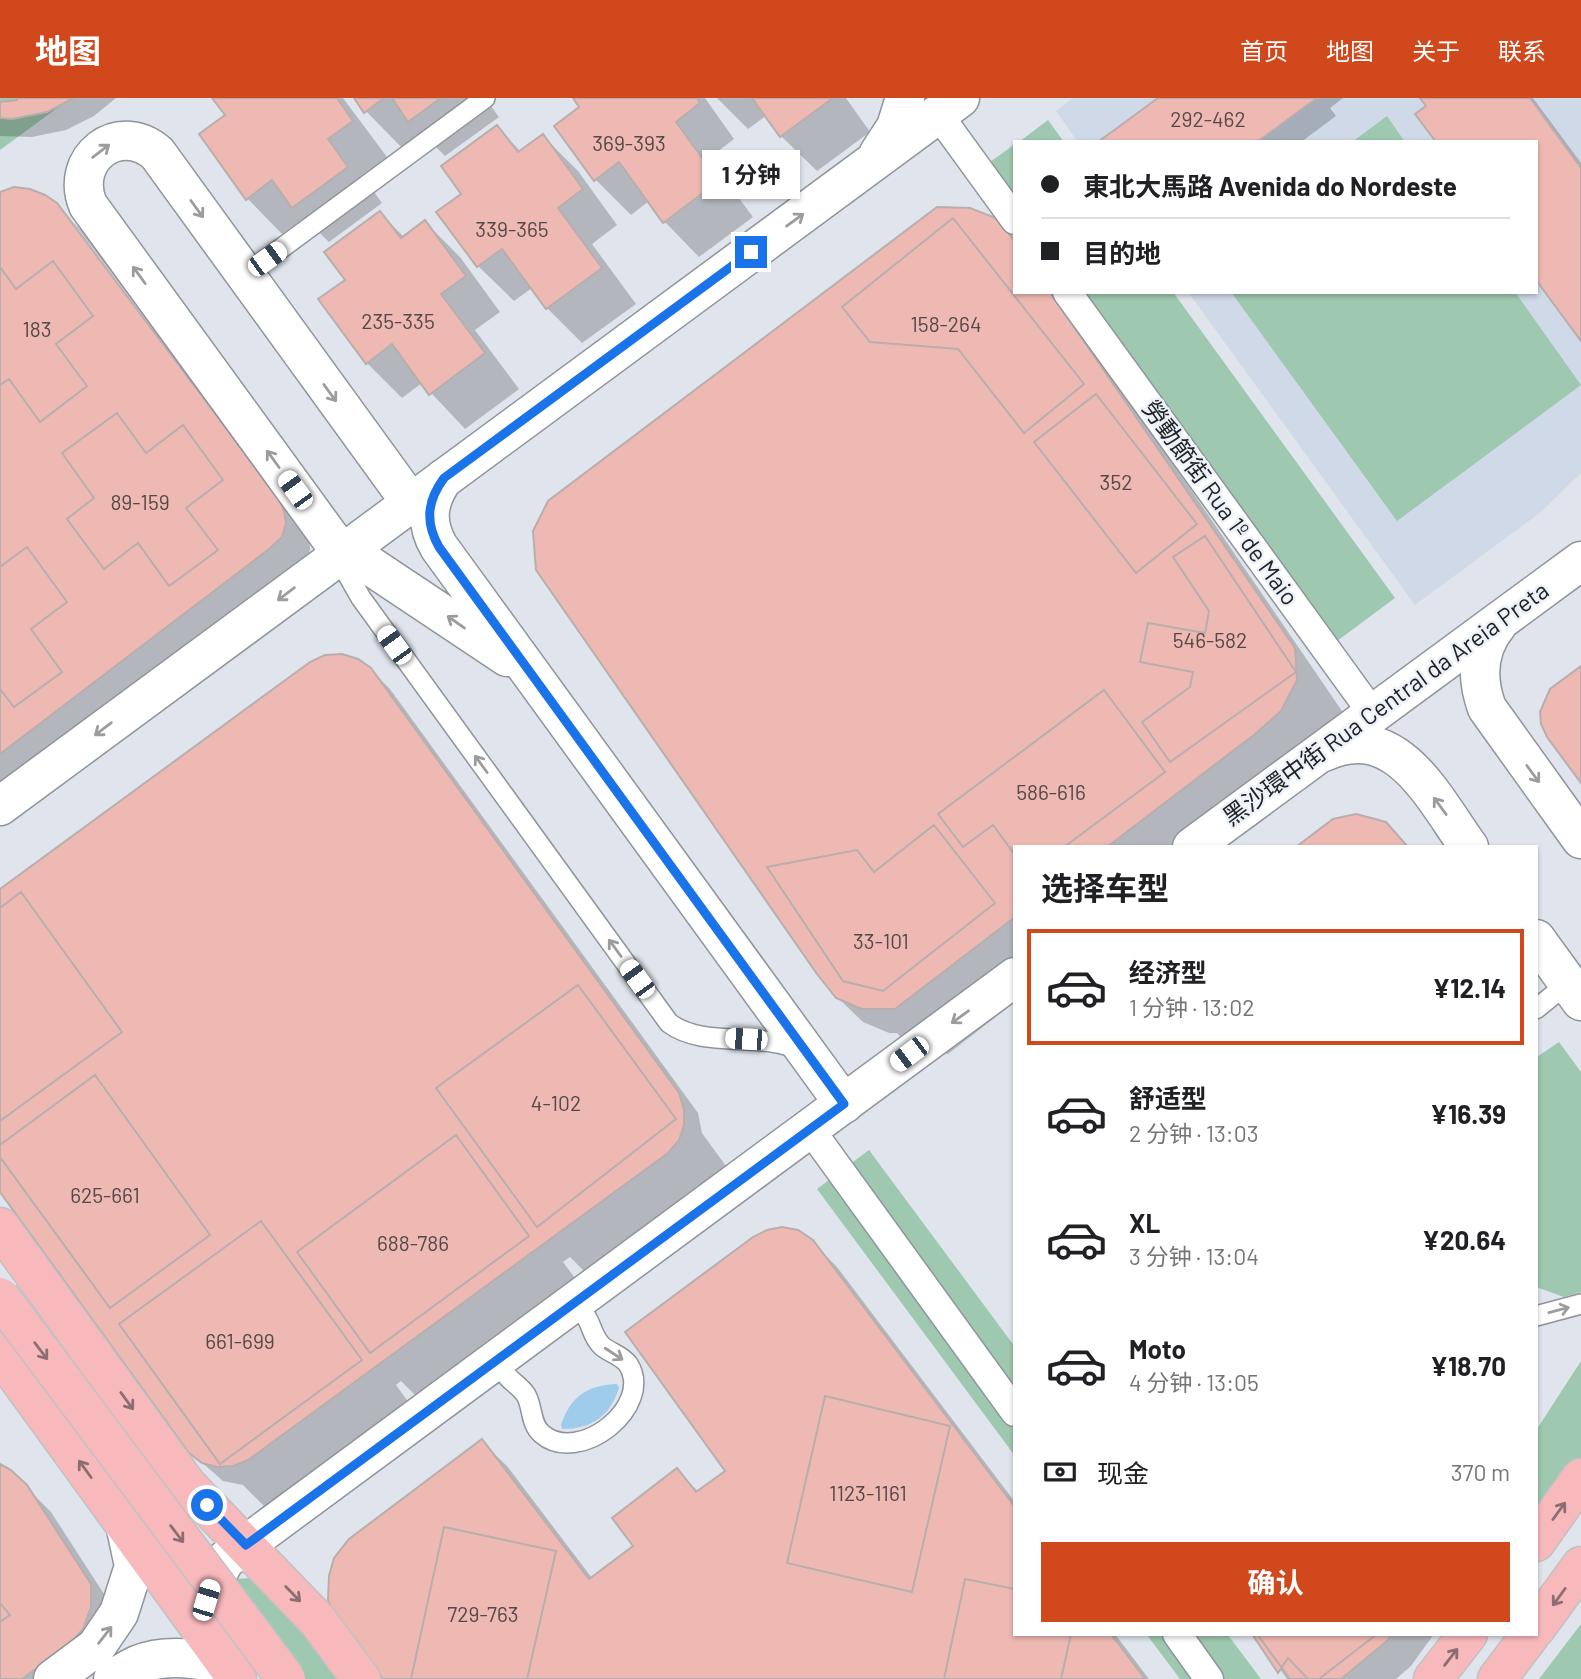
<!DOCTYPE html>
<html lang="zh">
<meta charset="utf-8">
<style>
body{margin:0;font-family:Barlow,"Noto Sans SC",sans-serif;background:#f6f6f6;color:#202124;height:100vh;display:flex;flex-direction:column;font-size:26px;white-space:nowrap}
*{box-sizing:border-box;margin:0}
p{font-size:23px;color:#757577}
.icon{flex:none;width:38px;height:38px;fill:none;stroke:currentColor;stroke-width:2;stroke-linecap:round;stroke-linejoin:round}
.map{position:relative;flex:1;overflow:hidden}
.panel{position:absolute;left:1013px;top:747px;width:525px;height:791px;display:flex;flex-direction:column;background:#fff;border-radius:0px;box-shadow:0 2px 5px #0004}
.panel>*{flex:none}
.banner{position:absolute;left:1013px;top:42px;width:525px;height:154px;border-radius:0px;box-shadow:0 2px 5px #0004;display:grid;align-content:center;height:154px;padding:0 28px;background:#fff}
.end{position:absolute;width:32px;height:32px;margin:-16px;border:9px solid #1a73e8;background:#fff;box-shadow:0 0 0 4px #fff}
.from{border-radius:50%}
.bubble{position:absolute;height:49px;border-radius:0px;background:#fff;box-shadow:0 2px 5px #0004;font-size:23px;font-weight:700;line-height:49px;text-align:center}
.car{position:absolute;width:21px;height:42px;margin:-21px -10px;border-radius:9px;box-shadow:0 0 5px 2px #0007;background:linear-gradient(#fff 24%,#345 0 40%,#fff 0 76%,#345 0 86%,#fff 0)}
.banner b{display:flex;align-items:center;gap:24px;height:66px;font-size:26px}
.banner b+b{border-top:2px solid #e0e0e0}
.banner i{width:18px;height:18px;background:#202124}
ul{padding:0;list-style:none}
li{display:flex;align-items:center;gap:21px;height:116px;margin:0 14px 10px;padding:0 14px;border:4px solid transparent;border-radius:0px}
li div{flex:1}
li b{display:block;font-size:26px}
li em{font-style:normal;font-weight:700}
li.on{border-color:#d0481b}
li>.icon{width:63px;height:63px;stroke-width:1.5}
h2{padding:0 28px;font-size:32px;line-height:84px}
.pay{display:flex;align-items:center;gap:18px;height:77px;padding:0 28px;font-size:26px}
.pay p{margin-inline-start:auto}
.action{display:flex;gap:14px;margin-top:auto;padding:14px 28px}
.action a{flex:1;height:80px;border-radius:0px;background:#d0481b;color:#fff;font-size:28px;font-weight:700;line-height:80px;text-align:center}
header{display:flex;align-items:center;gap:42px;box-sizing:border-box;height:98px;padding:0 35px;background:#d0481b;color:#fff}
header strong{font-size:33px}
nav{display:flex;gap:38px;margin-inline-start:auto;font-size:24px}
.map>svg:first-child{display:block}
.built{fill:#cfd9e7}
.green{fill:#9ec8af}
.water{fill:#9fccea}
.shadow{fill:#0003}
.building{fill:#efb9b3;stroke:#b8aead;stroke-width:2}
.lines{fill:none;stroke-linecap:round;stroke-linejoin:round}
.service-casing{stroke:#8f949b;stroke-width:22}
.pedestrian-casing{stroke:#8f949b;stroke-width:31}
.minor-casing{stroke:#8f949b;stroke-width:41}
.primary-casing{stroke:#c1c1c2;stroke-width:41}
.service{stroke:#fff;stroke-width:19}
.pedestrian{stroke:#fff;stroke-width:28}
.minor{stroke:#fff;stroke-width:38}
.primary{stroke:#f8b9bd;stroke-width:38}
.primary-bridge-casing{stroke:#c1c1c2;stroke-width:41;stroke-linecap:butt}
.primary-bridge{stroke:#f8b9bd;stroke-width:38}
.oneway{stroke:#9b9c9c}
.oneway2{stroke:#8c6e70}
.route{stroke:#1a73e8;stroke-width:9}
.labels{text-anchor:middle;stroke-width:5;stroke-linejoin:round;paint-order:stroke}
.number-label{font-size:21px;fill:#544848}
.street-label{font-size:24px;fill:#202224;stroke:#edf2fa}
</style>
<header>
<strong>地图</strong>
<nav><a>首页</a><a>地图</a><a>关于</a><a>联系</a></nav>
</header>
<div class="map">
<svg width="1581" height="1581" viewBox="0 0 1581 1581">
<rect width="100%" height="100%" fill="#e0e5ed"/>
<!-- built -->
<path class="built" d="M 1073,0 L 1581,0 L 1581,375 L 1541,414 L 1415,507 L 1188,194 L 1536,194 L 1536,44 L 1078,44 L 1056,13 Z"/>
<!-- green -->
<path class="green" d="M 0,0 L 71,0 L 0,52 Z
M 1387,18 L 1405,44 L 1352,44 Z
M 1048,22 L 1064,44 L 1019,44 Z
M 1015,46 L 1015,106 L 986,67 Z
M 1079,194 L 1173,194 L 1395,500 L 1333,546 Z
M 1231,194 L 1515,194 L 1581,287 L 1397,423 Z
M 1559,944 L 1581,974 L 1581,1194 L 1564,1199 L 1536,1189 L 1537,959 Z
M 869,1052 L 1015,1249 L 1015,1358 L 817,1091 Z
M 1581,1263 L 1581,1363 L 1537,1432 L 1537,1331 Z
M 266,1479 L 339,1581 L 271,1581 L 235,1481 Z
M 1581,1526 L 1581,1581 L 1539,1581 Z
M 1147,1537 L 1228,1537 L 1261,1581 L 1180,1581 Z"/>
<!-- water -->
<path class="water" d="M 617,1286 L 619,1290 C 610,1318 592,1331 562,1331 L 561,1327 C 570,1299 587,1287 617,1286 Z"/>
<!-- shadow -->
<path class="shadow" d="M 18,0 L 116,0 L 94,18 L 66,32 L 32,39 L 0,38 L 0,6 L 18,4 Z
M 214,0 L 343,0 L 387,59 L 362,77 L 382,105 L 329,144 L 304,120 L 282,136 L 247,100 L 227,18 Z
M 356,0 L 485,0 L 499,19 L 445,58 L 421,34 L 401,49 L 366,13 Z
M 575,0 L 705,0 L 734,41 L 709,60 L 753,119 L 699,159 L 664,123 L 649,103 L 631,117 L 596,82 L 556,28 L 582,9 Z
M 717,0 L 846,0 L 870,34 L 817,73 L 781,38 L 767,17 L 748,31 Z
M 1161,0 L 1343,0 L 1330,10 L 1336,18 L 1301,44 L 1101,44 Z
M 1422,0 L 1533,0 L 1581,65 L 1581,240 L 1536,44 L 1428,9 Z
M 497,29 L 521,54 L 543,38 L 578,73 L 617,127 L 592,146 L 636,206 L 582,245 L 547,210 L 532,190 L 514,203 L 478,168 L 464,96 Z
M 0,95 L 55,106 L 70,120 L 66,120 L 282,407 L 285,405 L 73,124 L 81,132 L 302,426 L 309,439 L 310,451 L 307,464 L 0,699 Z
M 380,115 L 405,140 L 425,124 L 460,159 L 500,214 L 475,232 L 519,291 L 465,331 L 422,285 L 402,300 L 367,265 L 347,182 Z
M 995,122 L 1015,141 L 1015,194 L 1056,194 L 1359,638 L 1214,749 L 1015,749 L 1015,904 L 948,956 L 909,947 L 897,935 L 889,935 L 863,924 L 837,899 Z
M 370,571 L 390,591 L 698,1015 L 702,1035 L 739,1086 L 603,1192 L 570,1159 L 563,1164 L 592,1203 L 436,1318 L 401,1283 L 396,1287 L 425,1327 L 285,1429 L 243,1387 L 223,1383 L 190,1354 L 0,1091 L 0,793 Z
M 812,1144 L 837,1169 L 1015,1404 L 1015,1536 L 1115,1536 L 1149,1581 L 386,1581 L 482,1344 L 507,1368 L 592,1480 L 635,1448 L 677,1373 L 699,1394 L 728,1374 Z
M 0,1369 L 10,1373 L 51,1414 L 115,1513 L 80,1581 L 0,1581 Z
M 1254,1536 L 1434,1536 L 1411,1568 L 1396,1581 L 1287,1581 Z"/>
<!-- building -->
<path class="building" d="M 17,0 L 74,0 L 47,14 L 12,21 L 0,20 L 0,4 L 17,2 Z
M 212,0 L 337,0 L 353,23 L 328,41 L 348,69 L 292,110 L 272,82 L 246,102 L 199,36 L 225,17 Z
M 354,0 L 384,0 L 364,15 Z
M 392,0 L 441,0 L 408,24 Z
M 573,0 L 697,0 L 700,5 L 676,24 L 719,83 L 663,125 L 619,64 L 594,83 L 554,28 L 579,9 Z
M 752,0 L 833,0 L 780,39 Z
M 1158,0 L 1317,0 L 1257,44 L 1098,44 Z
M 1420,0 L 1530,0 L 1581,70 L 1581,243 L 1536,182 L 1536,44 L 1436,44 L 1415,16 L 1426,8 Z
M 497,27 L 518,54 L 543,36 L 583,91 L 558,110 L 602,170 L 546,211 L 502,151 L 477,169 L 436,114 L 461,96 L 441,68 Z
M 14,89 L 30,91 L 45,97 L 57,105 L 278,399 L 284,413 L 286,425 L 282,439 L 269,451 L 0,656 L 0,94 Z
M 937,109 L 970,110 L 996,120 L 1015,143 L 1015,194 L 1050,194 L 1295,550 L 1297,582 L 1281,613 L 1255,636 L 1107,749 L 1015,749 L 1015,819 L 895,911 L 862,911 L 836,900 L 817,876 L 536,472 L 533,433 L 548,403 Z
M 380,113 L 401,140 L 425,122 L 466,178 L 441,196 L 485,255 L 429,297 L 392,246 L 366,266 L 318,201 L 345,182 L 324,154 Z
M 953,120 L 1084,286 L 1024,335 L 958,251 L 870,244 L 842,209 Z
M 53,163 L 93,218 L 56,246 L 87,288 L 40,324 L 9,281 L 0,287 L 0,169 L 16,191 Z
M 1096,296 L 1197,426 L 1136,475 L 1034,344 Z
M 117,315 L 146,355 L 183,327 L 223,382 L 186,410 L 218,452 L 169,488 L 138,445 L 104,471 L 67,421 L 94,400 L 62,355 Z
M 1205,438 L 1296,574 L 1170,664 L 1142,624 L 1190,589 L 1193,574 L 1140,564 L 1148,525 L 1205,535 L 1209,513 L 1173,459 Z
M 27,449 L 67,504 L 31,531 L 62,574 L 14,609 L 0,591 L 0,469 Z
M 342,556 L 358,561 L 371,570 L 679,995 L 684,1011 L 684,1027 L 679,1042 L 668,1055 L 248,1362 L 233,1368 L 217,1369 L 202,1365 L 189,1355 L 0,1094 L 0,791 L 310,564 L 325,557 Z
M 1581,568 L 1581,685 L 1547,639 L 1541,626 L 1540,614 L 1550,591 Z
M 1104,592 L 1165,674 L 1064,749 L 1015,749 L 1015,757 L 993,727 L 963,749 L 938,716 Z
M 1356,716 L 1386,724 L 1408,749 L 1296,749 L 1333,721 Z
M 934,727 L 995,805 L 883,893 L 843,883 L 767,769 L 857,752 L 874,774 Z
M 21,794 L 122,934 L 0,1023 L 0,810 Z
M 578,887 L 676,1021 L 537,1129 L 436,990 Z
M 95,977 L 210,1137 L 110,1210 L 0,1059 L 0,1047 Z
M 456,1037 L 529,1138 L 370,1255 L 297,1154 Z
M 261,1123 L 362,1262 L 220,1366 L 119,1226 Z
M 782,1129 L 798,1132 L 813,1142 L 1015,1409 L 1015,1536 L 1111,1536 L 1145,1581 L 383,1581 L 334,1517 L 328,1502 L 329,1478 L 334,1460 L 349,1441 L 482,1341 L 589,1481 L 633,1448 L 612,1420 L 677,1370 L 696,1394 L 725,1373 L 625,1234 L 753,1139 L 767,1132 Z
M 825,1298 L 950,1328 L 912,1494 L 787,1465 Z
M 0,1366 L 11,1372 L 27,1387 L 91,1486 L 91,1509 L 83,1531 L 71,1545 L 22,1581 L 0,1581 Z
M 444,1429 L 556,1453 L 527,1581 L 411,1581 Z
M 965,1481 L 1015,1491 L 1015,1536 L 1071,1536 L 1061,1581 L 944,1581 Z
M 0,1505 L 10,1517 L 0,1524 Z
M 1252,1536 L 1392,1536 L 1387,1543 L 1341,1581 L 1308,1581 L 1288,1560 L 1278,1575 Z
M 1257,1536 L 1377,1536 L 1319,1581 L 1290,1581 Z"/>
<g class="lines">
<!-- service casing -->
<g class="service-casing">
<path id="service" d="M 245,177 L 485,0
M 342,456 L 345,472 L 361,500 L 669,925 C 704,951 759,933 800,952
M 1536,911 L 1568,885
M 1536,1218 L 1581,1206
M 501,1259 C 502,1283 515,1281 526,1297 C 533,1309 530,1326 542,1336 C 579,1368 655,1308 628,1266 C 621,1257 610,1255 602,1248 C 587,1234 595,1216 570,1208"/>
</g>
<!-- pedestrian casing -->
<g class="pedestrian-casing">
<path id="pedestrian" d="M 938,16 L 1015,122
M 1067,194 L 1373,616
M 810,1031 L 1015,1314
M 1177,1536 L 1209,1581"/>
</g>
<!-- minor casing -->
<g class="minor-casing">
<path id="minor" d="M 879,55 L 896,29 L 905,0
M 444,380 C 427,403 425,425 439,449 L 844,1006
M 342,456 L 88,107 C 69,61 118,22 157,55 L 411,405
M 342,456 L 363,463 L 507,559
M 1498,526 C 1477,551 1476,580 1487,610 L 1581,741
M 1324,654 C 1397,620 1434,701 1469,749
M 0,708 L 960,0
M 1192,749 L 1581,463
M 1536,841 L 1581,903
M 205,1513 L 211,1488 L 225,1462 L 1015,879
M 53,1581 L 96,1549 L 119,1515 L 134,1468 L 125,1426
M 113,1581 C 120,1577 128,1571 137,1567 C 164,1556 202,1559 229,1570"/>
</g>
<!-- primary casing -->
<g class="primary-casing">
<path id="primary" d="M 0,1129 L 187,1387 L 318,1523 L 361,1581
M 0,1255 L 237,1581
M 1536,1444 L 1581,1380
M 1536,1530 L 1581,1468
M 1433,1581 L 1468,1536
M 1497,1581 L 1531,1536"/>
</g>
<!-- service -->
<use href="#service" class="service"/>
<!-- pedestrian -->
<use href="#pedestrian" class="pedestrian"/>
<!-- minor -->
<use href="#minor" class="minor"/>
<!-- primary -->
<use href="#primary" class="primary"/>
<!-- primary-bridge casing -->
<g class="primary-bridge-casing">
<path id="primary-bridge" d="M 0,1199 L 286,1581"/>
</g>
<!-- primary-bridge -->
<use href="#primary-bridge" class="primary-bridge"/>
</g>
<!-- one-way arrows -->
<defs><path id="oneway-shaft" d="M-6 0H5M1.5-3L5.5 0L1.5 3" fill="none" stroke-width="1.6" stroke-linecap="round" stroke-linejoin="round" transform="scale(1.75)"/></defs>
<g class="oneway">
<use href="#oneway-shaft" transform="translate(101 53) rotate(-37)"/>
<use href="#oneway-shaft" transform="translate(197 111) rotate(54)"/>
<use href="#oneway-shaft" transform="translate(795 122) rotate(-36)"/>
<use href="#oneway-shaft" transform="translate(139 177) rotate(-126)"/>
<use href="#oneway-shaft" transform="translate(330 295) rotate(54)"/>
<use href="#oneway-shaft" transform="translate(273 361) rotate(-126)"/>
<use href="#oneway-shaft" transform="translate(286 496) rotate(143)"/>
<use href="#oneway-shaft" transform="translate(456 524) rotate(-145)"/>
<use href="#oneway-shaft" transform="translate(103 631) rotate(143)"/>
<use href="#oneway-shaft" transform="translate(481 666) rotate(-126)"/>
<use href="#oneway-shaft" transform="translate(1533 676) rotate(54)"/>
<use href="#oneway-shaft" transform="translate(1440 708) rotate(-126)"/>
<use href="#oneway-shaft" transform="translate(615 850) rotate(-126)"/>
<use href="#oneway-shaft" transform="translate(960 919) rotate(144)"/>
<use href="#oneway-shaft" transform="translate(1559 1212) rotate(-15)"/>
<use href="#oneway-shaft" transform="translate(614 1256) rotate(33)"/>
<use href="#oneway-shaft" transform="translate(105 1537) rotate(-52)"/>
</g>
<g class="oneway2">
<use href="#oneway-shaft" transform="translate(41 1253) rotate(53)"/>
<use href="#oneway-shaft" transform="translate(127 1303) rotate(54)"/>
<use href="#oneway-shaft" transform="translate(85 1371) rotate(-126)"/>
<use href="#oneway-shaft" transform="translate(1559 1413) rotate(-54)"/>
<use href="#oneway-shaft" transform="translate(177 1436) rotate(53)"/>
<use href="#oneway-shaft" transform="translate(293 1496) rotate(46)"/>
<use href="#oneway-shaft" transform="translate(1559 1499) rotate(126)"/>
<use href="#oneway-shaft" transform="translate(1451 1559) rotate(-52)"/>
</g>
<g class="lines">
<!-- route -->
<path class="route" d="M 207,1407 L 246,1447 L 844,1006 L 439,449 C 425,424 427,403 444,380 L 751,154"/>
</g>
<g class="labels">
<!-- number labels -->
<g class="number-label">
<text x="1208" y="29">292-462</text>
<text x="629" y="53">369-393</text>
<text x="512" y="139">339-365</text>
<text x="398" y="231">235-335</text>
<text x="946" y="234">158-264</text>
<text x="37" y="239">183</text>
<text x="1116" y="392">352</text>
<text x="140" y="412">89-159</text>
<text x="1210" y="550">546-582</text>
<text x="1051" y="702">586-616</text>
<text x="881" y="851">33-101</text>
<text x="556" y="1013">4-102</text>
<text x="105" y="1105">625-661</text>
<text x="413" y="1153">688-786</text>
<text x="240" y="1251">661-699</text>
<text x="868" y="1403">1123-1161</text>
<text x="483" y="1524">729-763</text>
</g>
<!-- street labels -->
<g class="street-label">
<text transform="translate(1220 405) rotate(54)" y="8">勞動節街 Rua 1º de Maio</text>
<text transform="translate(1386 606) rotate(-36)" y="8">黑沙環中街 Rua Central da Areia Preta</text>
</g>
</g>
</svg>
<i class="end from" style="left:207px;top:1407px"></i>
<i class="end" style="left:751px;top:154px"></i>
<div class="bubble" style="left:702px;top:52px;width:98px">1 分钟</div>
<i class="car" style="left:267px;top:161px;rotate:54deg"></i>
<i class="car" style="left:295px;top:392px;rotate:324deg"></i>
<i class="car" style="left:394px;top:547px;rotate:324deg"></i>
<i class="car" style="left:637px;top:881px;rotate:324deg"></i>
<i class="car" style="left:746px;top:941px;rotate:274deg"></i>
<i class="car" style="left:909px;top:956px;rotate:233deg"></i>
<i class="car" style="left:206px;top:1502px;rotate:17deg"></i>
<div class="banner">
<b><i class="from"></i>東北大馬路 Avenida do Nordeste</b>
<b><i></i>目的地</b>
</div>
<section class="panel">
<h2>选择车型</h2>
<ul>
<li class="on"><svg class="icon" aria-label="car" viewBox="0 0 24 24"><path d="M5 17H2v-5l4-1 3-4h7l3 4 3 1v5h-3M9 17h6M6 11h13"/><circle cx="7" cy="17" r="2"/><circle cx="17" cy="17" r="2"/></svg><div><b>经济型</b><p>1 分钟 · 13:02</p></div><em>¥12.14</em></li>
<li><svg class="icon" aria-label="car" viewBox="0 0 24 24"><path d="M5 17H2v-5l4-1 3-4h7l3 4 3 1v5h-3M9 17h6M6 11h13"/><circle cx="7" cy="17" r="2"/><circle cx="17" cy="17" r="2"/></svg><div><b>舒适型</b><p>2 分钟 · 13:03</p></div><em>¥16.39</em></li>
<li><svg class="icon" aria-label="car" viewBox="0 0 24 24"><path d="M5 17H2v-5l4-1 3-4h7l3 4 3 1v5h-3M9 17h6M6 11h13"/><circle cx="7" cy="17" r="2"/><circle cx="17" cy="17" r="2"/></svg><div><b>XL</b><p>3 分钟 · 13:04</p></div><em>¥20.64</em></li>
<li><svg class="icon" aria-label="car" viewBox="0 0 24 24"><path d="M5 17H2v-5l4-1 3-4h7l3 4 3 1v5h-3M9 17h6M6 11h13"/><circle cx="7" cy="17" r="2"/><circle cx="17" cy="17" r="2"/></svg><div><b>Moto</b><p>4 分钟 · 13:05</p></div><em>¥18.70</em></li>
</ul>
<div class="pay"><svg class="icon" aria-label="cash" viewBox="0 0 24 24"><path d="M3 7h18v10H3z"/><circle cx="12" cy="12" r="2"/></svg>现金<p>370 m</p></div>
<div class="action"><a>确认</a></div>
</section>
</div>
